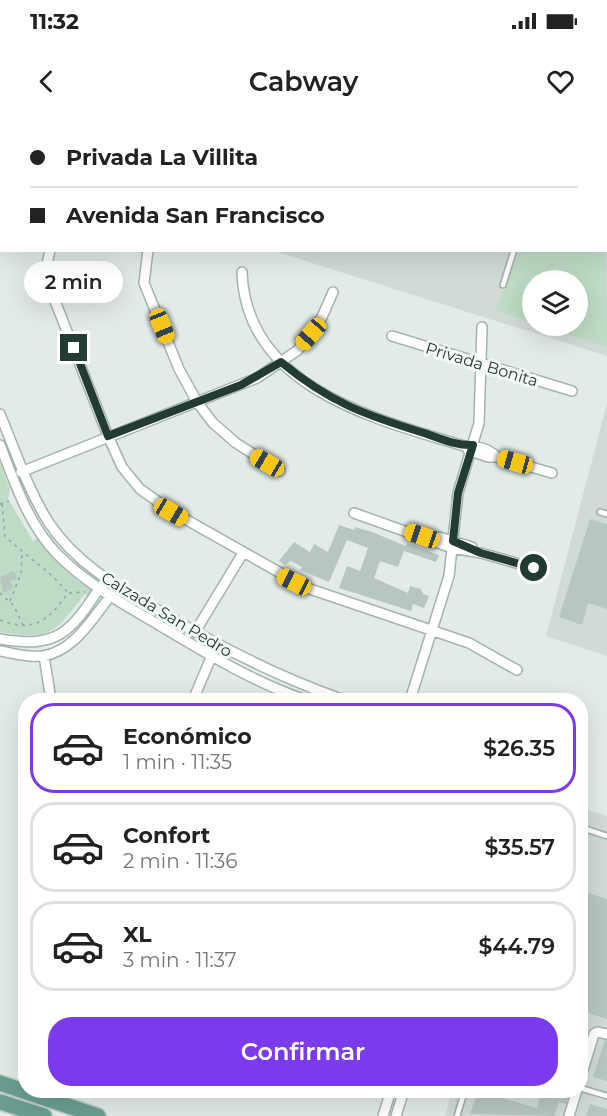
<!DOCTYPE html>
<html lang="es">
<meta charset="utf-8">
<style>
body{margin:0;font-family:Montserrat,sans-serif;background:#f6f6f6;color:#222;height:100vh;display:flex;flex-direction:column;font-size:22px;white-space:nowrap}
*{box-sizing:border-box;margin:0}
p{font-size:20px;color:#767676}
.icon{flex:none;width:33px;height:33px;fill:none;stroke:currentColor;stroke-width:2;stroke-linecap:round;stroke-linejoin:round}
.map{position:relative;flex:1;overflow:hidden}
.side{position:absolute;left:18px;top:573px;width:570px;height:405px;display:flex;flex-direction:column;background:#fff;border-radius:24px;box-shadow:0 6px 24px #0002}
.side>*{flex:none}
.guide{position:absolute;left:0px;top:0px;width:608px;height:132px;box-shadow:0 6px 24px #0002;display:grid;align-content:center;height:132px;padding:0 30px;background:#fff}
.tools{position:absolute;left:522px;top:150px;display:grid;gap:12px}
.tools a{display:grid;place-items:center;width:66px;height:66px;border-radius:50%;background:#fff;box-shadow:0 6px 24px #0002;font-size:30px}
.end{position:absolute;width:27px;height:27px;margin:-14px;border:8px solid #233b35;background:#fff;box-shadow:0 0 0 3px #fff}
.from{border-radius:50%}
.bubble{position:absolute;height:42px;border-radius:21px;background:#fff;box-shadow:0 6px 24px #0002;font-size:20px;font-weight:600;line-height:42px;text-align:center}
.car{position:absolute;width:18px;height:36px;margin:-18px -9px;border-radius:8px;box-shadow:0 0 4px 2px #0007;background:linear-gradient(#f5c518 24%,#345 0 40%,#f5c518 0 76%,#345 0 86%,#f5c518 0)}
.guide b{display:flex;align-items:center;gap:21px;height:57px;font-size:22px}
.guide b+b{border-top:2px solid #e0e0e0}
.guide i{width:15px;height:15px;background:#222}
ul{padding:10px 0 0;list-style:none}
li{display:flex;align-items:center;gap:18px;height:90px;margin:0 12px 9px;padding:0 18px;border:3px solid #e0e0e0;border-radius:24px}
li div{flex:1}
li b{display:block;font-size:22px}
li em{font-style:normal;font-weight:600}
li.selected{border-color:#7c3aed}
li>.icon{width:54px;height:54px;stroke-width:1.5}
.button{display:flex;gap:12px;margin-top:auto;padding:12px 30px}
.button a{flex:1;height:69px;border-radius:24px;background:#7c3aed;color:#fff;font-size:24px;font-weight:600;line-height:69px;text-align:center}
.status{display:flex;justify-content:space-between;align-items:center;height:42px;padding:0 30px;background:#fff;direction:ltr}
.status svg{height:16px;fill:currentColor}
header{display:flex;justify-content:space-between;align-items:center;height:78px;padding:0 30px;background:#fff;font-size:27px;font-weight:600}
.map>svg:first-child{display:block}
.built{fill:#d1dbd6;fill-rule:evenodd}
.green{fill:#bddbc5}
.building{fill:#b8c6c0}
.lines{fill:none;stroke-linecap:round;stroke-linejoin:round}
.lane-casing{stroke:#a5b3ae;stroke-width:8}
.street-casing{stroke:#a5b3ae;stroke-width:12}
.primary-casing{stroke:#c1c8c6;stroke-width:18}
.path{stroke:#85ada0;stroke-width:1.5;stroke-dasharray:3 4.5;stroke-linecap:butt}
.lane{stroke:#fff;stroke-width:4.5}
.street{stroke:#fff;stroke-width:9}
.primary{stroke:#6a9e91;stroke-width:15}
.route{stroke:#233b35;stroke-width:8}
.labels{text-anchor:middle;stroke-width:6;stroke-linejoin:round;paint-order:stroke}
.street-label{font-size:16px;fill:#233b35;stroke:#f2f8f5}
</style>
<div class="status"><b>11:32</b><svg viewBox="0 0 49 12"><path d="M0 12V9h3v3zM5 12V6h3v6zM10 12V3h3v9zM15 12V0h3v12zM26 1h20v11H26zM47 4h2v5h-2z"/></svg></div>
<header><svg class="icon" aria-label="back" viewBox="0 0 24 24"><path d="M15 5l-7 7 7 7"/></svg>Cabway<svg class="icon" aria-label="heart" viewBox="0 0 24 24"><path d="M12 20l-8-8c-3-5 5-10 8-4 3-6 11-1 8 4z"/></svg></header>
<div class="map">
<svg width="607" height="996" viewBox="0 0 607 996">
<rect width="100%" height="100%" fill="#e2ebe7"/>
<!-- built -->
<path class="built" d="M 129,0 L 607,0 L 607,236 L 274,131 L 606,130 L 606,2 ZM 532,160 L 578,160 L 578,206 L 532,206 Z
M 607,283 L 607,536 L 546,516 Z
M 581,688 L 607,696 L 607,996 L 445,996 L 452,971 L 580,970 Z"/>
<!-- green -->
<path class="green" d="M 606,117 L 607,227 L 541,206 L 578,206 L 578,160 L 532,160 L 532,203 L 495,190 L 520,131 L 606,130 Z
M 0,343 L 10,370 L 8,379 L 33,421 L 39,417 L 79,463 L 81,462 L 93,471 L 88,477 L 85,474 C 54,513 52,521 0,512 Z"/>
<!-- building -->
<path class="building" d="M 590,399 L 607,404 L 607,489 L 588,483 L 582,505 L 559,497 Z
M 339,405 L 354,410 L 355,407 L 372,412 L 406,426 L 398,447 L 380,441 L 374,458 L 408,473 L 410,466 L 421,469 L 423,474 L 429,476 L 424,488 L 413,484 L 411,491 L 339,468 L 347,446 L 360,451 L 368,428 L 347,420 L 329,462 L 300,450 L 302,447 L 291,441 L 285,445 L 279,441 L 294,422 L 310,432 L 314,424 L 328,432 Z
M 407,423 L 439,435 L 436,442 L 404,431 Z
M 14,451 L 17,459 L 10,461 L 13,468 L 3,473 L 0,457 Z
M 580,770 L 607,779 L 607,899 L 587,893 L 582,910 Z
M 605,920 L 607,921 L 607,961 L 593,957 Z
M 548,970 L 570,970 L 566,984 L 559,982 L 554,996 L 470,994 L 478,971 L 537,988 L 541,974 L 547,976 Z
M 590,984 L 607,989 L 607,996 L 586,996 Z"/>
<g class="lines">
<!-- lane casing -->
<g class="lane-casing">
<path id="lane" d="M 491,0 L 496,2
M 144,2 L 145,0
M 264,2 L 265,0
M 400,2 L 401,0
M 419,2 L 420,0
M 606,34 L 607,34
M 503,165 L 514,130
M 600,392 L 607,394
M 580,707 L 607,716
M 580,968 L 607,976
M 516,970 L 528,974 L 534,970
M 457,996 L 465,970"/>
</g>
<!-- street casing -->
<g class="street-casing">
<path id="street" d="M 380,0 L 385,2
M 430,0 L 435,2
M 81,2 L 81,0
M 555,2 L 555,0
M 569,2 L 569,0
M 0,26 L 2,27
M 0,39 L 2,39
M 606,100 L 607,100
M 606,112 L 607,112
M 50,130 L 46,149 L 48,163 L 108,316 L 122,347 L 140,369 L 171,391 L 307,468 L 469,523 L 517,550
M 148,130 L 144,163 L 179,249 L 197,282 L 213,303 L 236,323 L 280,351
M 242,152 C 246,268 375,299 464,326 C 476,325 489,329 497,337
M 392,216 L 572,271
M 0,294 C 15,330 28,370 49,403 C 77,445 120,468 163,493 C 221,528 279,557 344,580
M 0,325 C 15,363 28,404 57,434 C 87,464 123,484 159,505 C 206,533 253,562 306,580
M 468,330 L 488,337 L 497,337 L 552,353
M 21,352 L 257,258 L 298,230 L 322,197 L 333,172
M 354,393 L 452,428 L 481,433 L 534,448
M 425,416 L 439,417 L 472,427
M 195,512 L 243,433
M 0,519 C 59,529 70,512 101,466
M 0,531 C 13,533 29,538 43,536 C 75,531 93,497 112,474
M 44,536 L 51,580
M 193,580 L 213,533
M 410,580 L 449,456 L 458,373 L 479,303 L 482,207
M 580,960 L 594,914 L 597,912 L 607,914
M 383,996 L 391,970
M 396,996 L 404,970
M 569,996 L 577,970"/>
</g>
<!-- primary casing -->
<g class="primary-casing">
<path id="primary" d="M 0,963 L 98,996
M 0,982 L 44,996"/>
</g>
<!-- path -->
<path class="path" d="M 0,384 L 9,381
M 2,384 L 5,416 C 25,436 50,450 68,473
M 0,473 L 14,486 L 23,506
M 69,473 L 85,472
M 10,481 L 21,454 L 22,431
M 0,500 C 34,513 48,501 68,473"/>
<!-- lane -->
<use href="#lane" class="lane"/>
<!-- street -->
<use href="#street" class="street"/>
<!-- primary -->
<use href="#primary" class="primary"/>
</g>
<g class="lines">
<!-- route -->
<path class="route" d="M 74,228 L 108,316 L 241,265 L 281,242 C 329,282 365,295 424,313 C 439,318 456,326 473,325 L 458,373 L 453,421 L 481,433 L 534,448"/>
</g>
<g class="labels">
<!-- street labels -->
<g class="street-label">
<text transform="translate(482 244) rotate(17)" y="6">Privada Bonita</text>
<text transform="translate(167 494) rotate(31)" y="6">Calzada San Pedro</text>
</g>
</g>
</svg>
<div class="tools">
<a><svg class="icon" aria-label="layers" viewBox="0 0 24 24"><path d="M12 4l9 5-9 5-9-5zM3 14l9 5 9-5"/></svg></a>
</div>
<i class="end from" style="left:534px;top:448px"></i>
<i class="end" style="left:74px;top:228px"></i>
<div class="bubble" style="left:24px;top:141px;width:99px">2 min</div>
<i class="car" style="left:162px;top:206px;rotate:158deg"></i>
<i class="car" style="left:311px;top:214px;rotate:221deg"></i>
<i class="car" style="left:515px;top:342px;rotate:286deg"></i>
<i class="car" style="left:267px;top:343px;rotate:300deg"></i>
<i class="car" style="left:171px;top:392px;rotate:120deg"></i>
<i class="car" style="left:422px;top:416px;rotate:289deg"></i>
<i class="car" style="left:294px;top:462px;rotate:297deg"></i>
<div class="guide">
<b><i class="from"></i>Privada La Villita</b>
<b><i></i>Avenida San Francisco</b>
</div>
<section class="side">
<ul>
<li class="selected"><svg class="icon" aria-label="car" viewBox="0 0 24 24"><path d="M5 17H2v-5l4-1 3-4h7l3 4 3 1v5h-3M9 17h6M6 11h13"/><circle cx="7" cy="17" r="2"/><circle cx="17" cy="17" r="2"/></svg><div><b>Económico</b><p>1 min · 11:35</p></div><em>$26.35</em></li>
<li><svg class="icon" aria-label="car" viewBox="0 0 24 24"><path d="M5 17H2v-5l4-1 3-4h7l3 4 3 1v5h-3M9 17h6M6 11h13"/><circle cx="7" cy="17" r="2"/><circle cx="17" cy="17" r="2"/></svg><div><b>Confort</b><p>2 min · 11:36</p></div><em>$35.57</em></li>
<li><svg class="icon" aria-label="car" viewBox="0 0 24 24"><path d="M5 17H2v-5l4-1 3-4h7l3 4 3 1v5h-3M9 17h6M6 11h13"/><circle cx="7" cy="17" r="2"/><circle cx="17" cy="17" r="2"/></svg><div><b>XL</b><p>3 min · 11:37</p></div><em>$44.79</em></li>
</ul>
<div class="button"><a>Confirmar</a></div>
</section>
</div>
